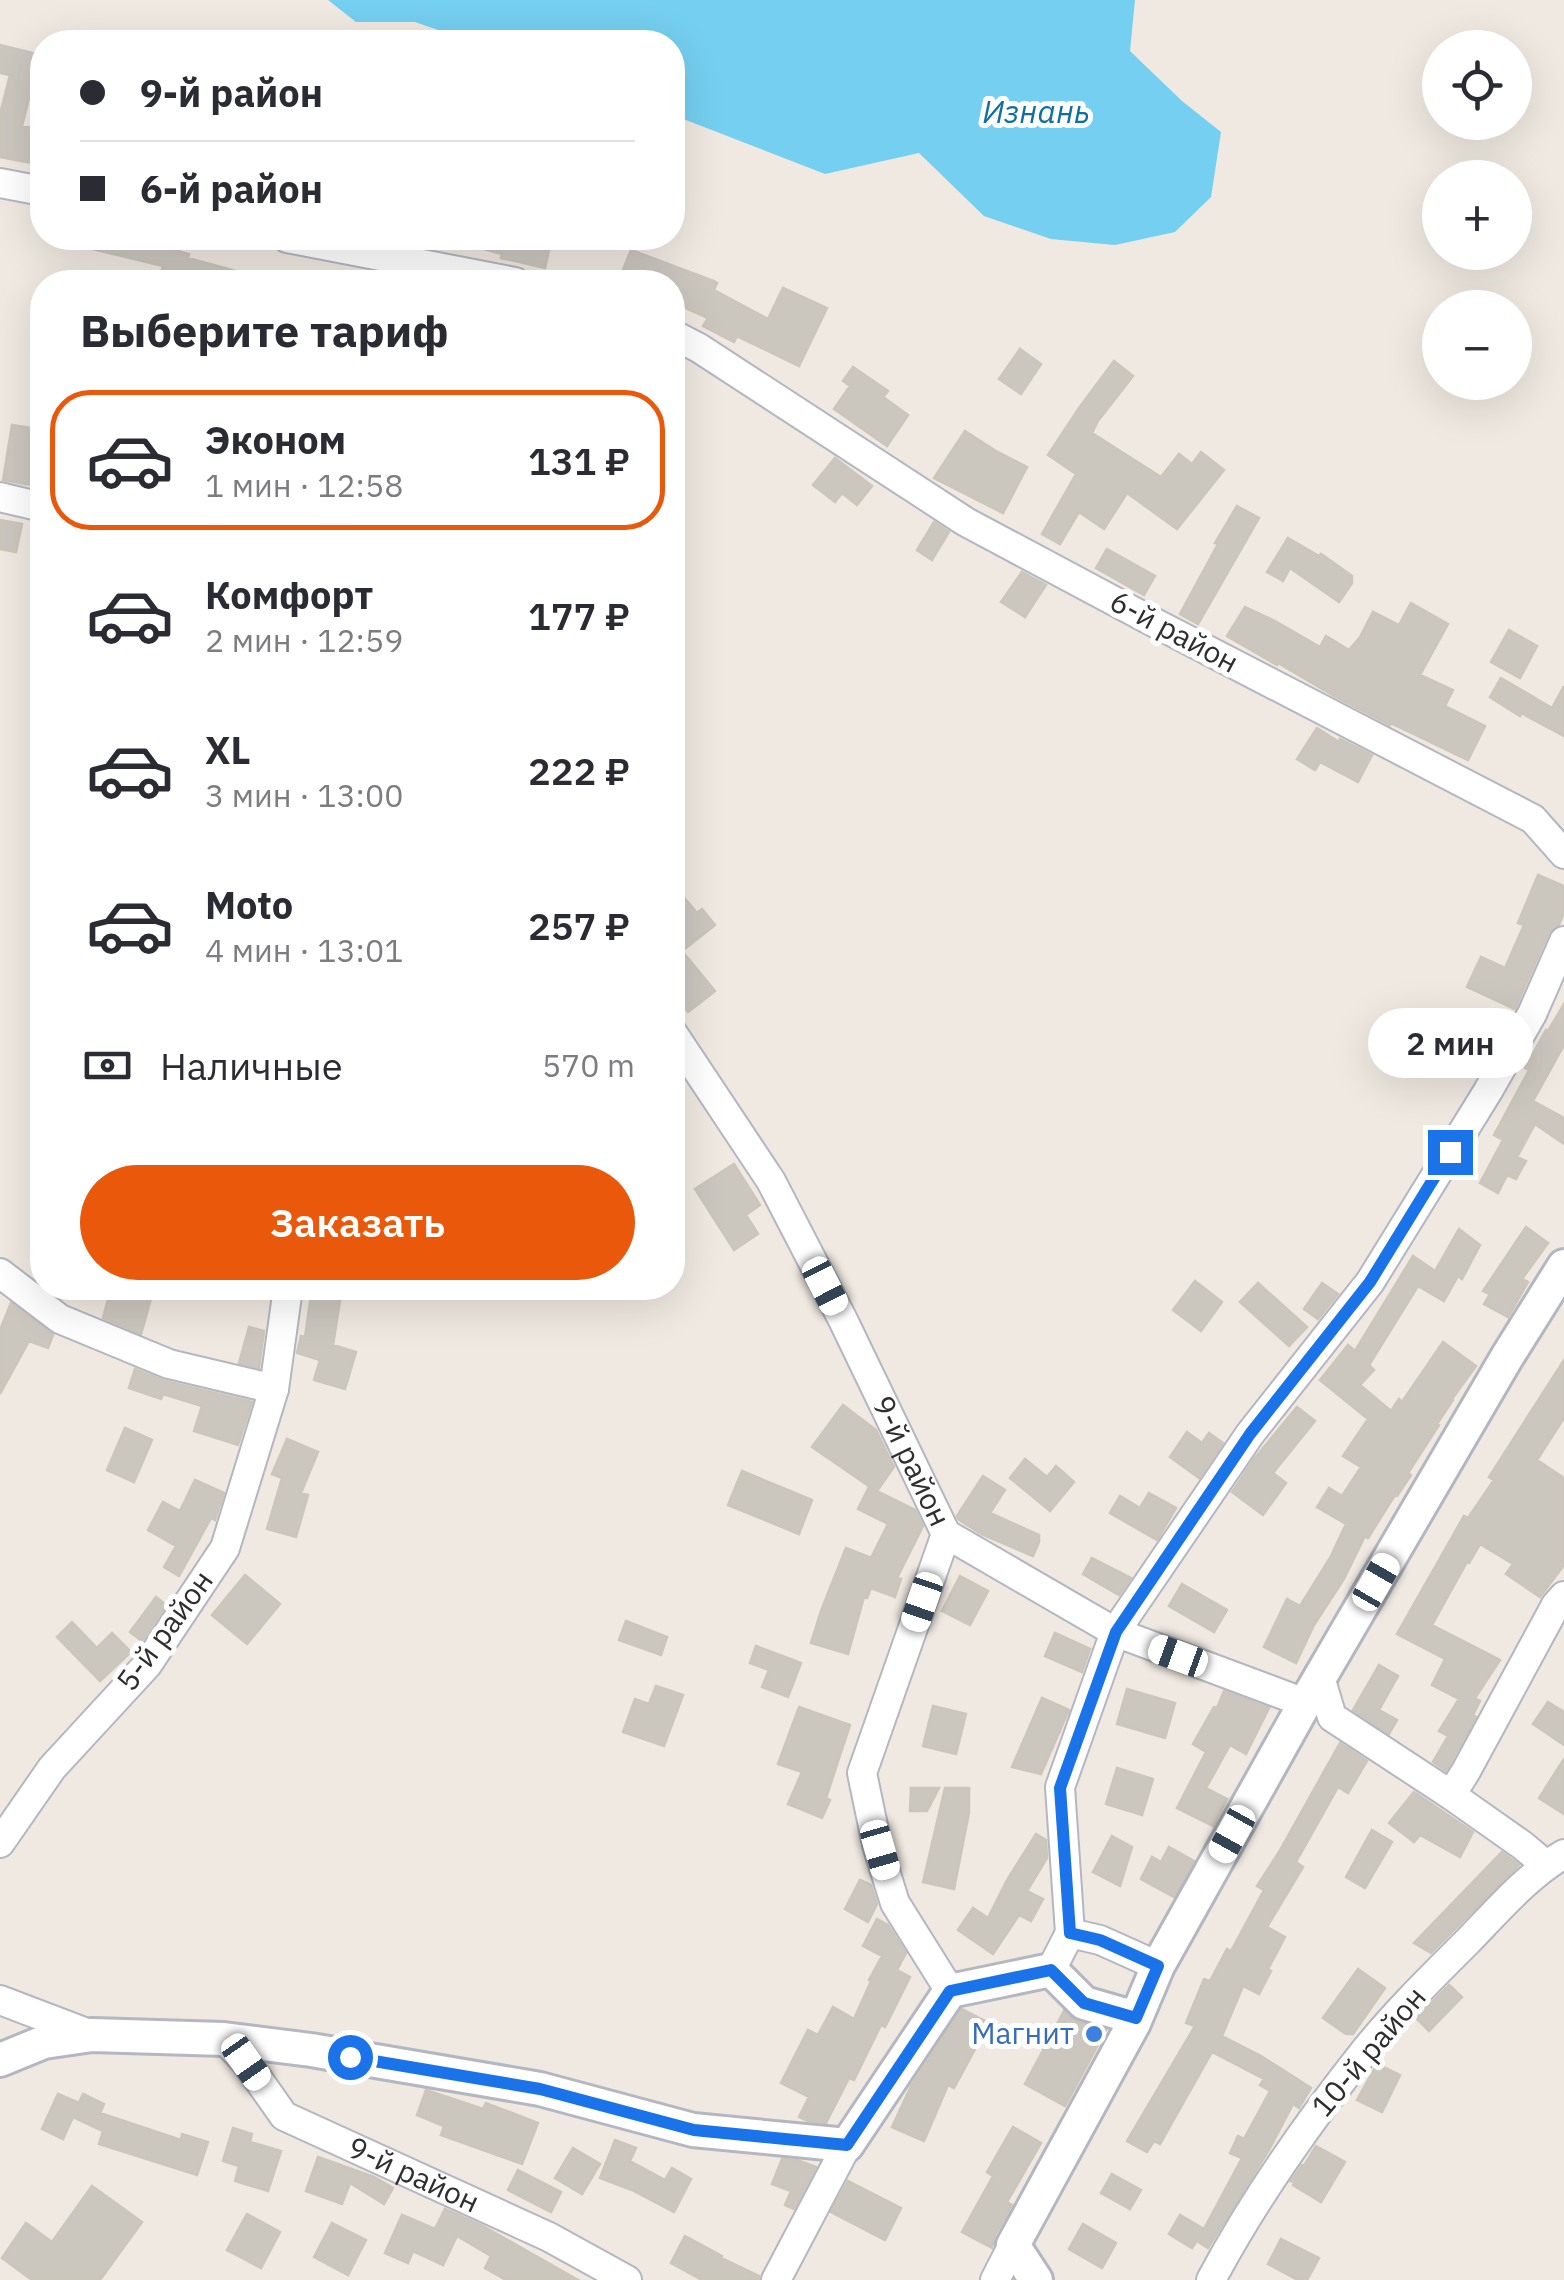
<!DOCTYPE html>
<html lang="ru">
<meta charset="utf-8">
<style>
body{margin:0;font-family:"IBM Plex Sans",sans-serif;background:#f7f7f7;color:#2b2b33;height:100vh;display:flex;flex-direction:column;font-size:38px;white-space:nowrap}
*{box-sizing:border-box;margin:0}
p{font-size:32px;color:#7c7c81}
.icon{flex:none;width:55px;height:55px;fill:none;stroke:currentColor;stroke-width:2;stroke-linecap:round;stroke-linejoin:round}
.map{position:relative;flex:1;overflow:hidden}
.drawer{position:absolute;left:30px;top:270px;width:655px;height:1030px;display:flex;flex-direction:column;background:#fff;border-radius:40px;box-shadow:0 10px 40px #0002}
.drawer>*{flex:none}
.hud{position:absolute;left:30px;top:30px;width:655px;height:220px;border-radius:40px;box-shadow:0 10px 40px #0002;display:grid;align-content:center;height:220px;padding:0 50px;background:#fff}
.tools{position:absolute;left:1422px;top:30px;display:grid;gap:20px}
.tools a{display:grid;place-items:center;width:110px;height:110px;border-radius:50%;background:#fff;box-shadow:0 10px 40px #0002;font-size:50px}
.end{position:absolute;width:45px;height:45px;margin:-22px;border:12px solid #1a73e8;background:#fff;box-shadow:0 0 0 5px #fff}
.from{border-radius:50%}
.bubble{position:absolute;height:70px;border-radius:35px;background:#fff;box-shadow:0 10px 40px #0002;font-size:32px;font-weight:600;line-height:70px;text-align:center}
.car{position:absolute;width:30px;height:60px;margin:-30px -15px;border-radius:12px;box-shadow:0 0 8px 2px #0007;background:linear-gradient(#fff 24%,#345 0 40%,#fff 0 76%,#345 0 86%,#fff 0)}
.hud b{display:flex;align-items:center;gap:35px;height:95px;font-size:38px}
.hud b+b{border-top:2px solid #e1e1e2}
.hud i{width:25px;height:25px;background:#2b2b33}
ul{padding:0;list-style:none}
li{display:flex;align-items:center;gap:30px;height:140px;margin:0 20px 15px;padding:0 30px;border:5px solid transparent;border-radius:40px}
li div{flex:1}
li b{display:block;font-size:38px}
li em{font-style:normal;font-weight:600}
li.selected{border-color:#ea580c}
li>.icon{width:90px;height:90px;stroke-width:1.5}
h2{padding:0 50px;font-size:45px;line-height:120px}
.pay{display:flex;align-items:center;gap:25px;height:110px;padding:0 50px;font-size:38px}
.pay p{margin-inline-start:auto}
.cta{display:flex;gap:20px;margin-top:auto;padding:20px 50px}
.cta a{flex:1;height:115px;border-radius:60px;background:#ea580c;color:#fff;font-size:40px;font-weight:600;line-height:115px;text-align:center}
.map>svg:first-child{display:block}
.water{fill:#75cff0}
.building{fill:#cbc7bf;stroke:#cbc5ba;stroke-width:2.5}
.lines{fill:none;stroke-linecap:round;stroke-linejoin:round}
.minor-casing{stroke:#b4b7c1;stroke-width:32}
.tertiary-casing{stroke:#b4b7c1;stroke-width:38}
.minor{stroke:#fff;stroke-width:28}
.tertiary{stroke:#fff;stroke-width:32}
.route{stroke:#1a73e8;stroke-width:12}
.shop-dot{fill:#3f7fe0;stroke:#fff;stroke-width:4}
.labels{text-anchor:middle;stroke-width:10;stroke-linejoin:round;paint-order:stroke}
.street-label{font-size:30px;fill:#2e2e2e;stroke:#fff}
.shop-label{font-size:30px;fill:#366cbe;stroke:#fff;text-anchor:end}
.water-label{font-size:32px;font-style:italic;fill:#0d6fa3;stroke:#fff}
</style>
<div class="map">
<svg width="1564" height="2280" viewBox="0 0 1564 2280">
<rect width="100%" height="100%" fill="#efe9e1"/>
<!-- water -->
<path class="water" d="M 328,0 L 1135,0 L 1130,51 L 1182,101 L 1221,132 L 1211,197 L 1175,232 L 1115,245 L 1051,239 L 984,216 L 919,153 L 825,174 L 673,115 L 672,42 L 473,42 L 415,22 L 356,22 Z"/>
<!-- building -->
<path class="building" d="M 0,45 L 40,55 L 22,126 L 42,130 L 42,165 L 0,157 L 0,114 L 10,75 L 0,73 Z
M 77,238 L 156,238 L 154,244 L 189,254 L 188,258 L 258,277 L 257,282 L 158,282 L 163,266 L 76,245 Z
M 462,238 L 552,238 L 545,268 L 501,258 L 502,254 L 462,243 Z
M 631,250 L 714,281 L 717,283 L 714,290 L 768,319 L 783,288 L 827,308 L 799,366 L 737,336 L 734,342 L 703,326 L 708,318 L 672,302 L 672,282 L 618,282 Z
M 1020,349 L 1041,364 L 1021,394 L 999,379 Z
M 1114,361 L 1133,376 L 1098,421 L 1092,433 L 1161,477 L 1179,454 L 1192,464 L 1201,452 L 1224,470 L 1177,529 L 1127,493 L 1104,529 L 1079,512 L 1060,544 L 1042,534 L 1076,474 L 1048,455 L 1079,408 Z
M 853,367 L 888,391 L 883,397 L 908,415 L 887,446 L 834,409 L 850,386 L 843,381 Z
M 12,425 L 32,428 L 30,440 L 42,442 L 42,487 L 3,480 Z
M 965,431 L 996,451 L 1027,467 L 1003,513 L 934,478 Z
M 835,458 L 872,486 L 857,505 L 842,493 L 835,502 L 813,485 Z
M 1237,506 L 1259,518 L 1198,624 L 1180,614 L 1218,544 L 1215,543 Z
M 0,520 L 22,524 L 16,552 L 0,549 Z
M 934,522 L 949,532 L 932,560 L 917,550 Z
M 1288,538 L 1319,556 L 1321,554 L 1352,576 L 1352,583 L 1339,602 L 1290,568 L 1283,581 L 1267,572 Z
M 1107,549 L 1155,576 L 1144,595 L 1096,568 Z
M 1022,572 L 1046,585 L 1025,617 L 1001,602 Z
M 1411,603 L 1448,624 L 1420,675 L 1453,690 L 1445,706 L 1485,726 L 1468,760 L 1391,723 L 1390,725 L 1334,696 L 1278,663 L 1277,665 L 1227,636 L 1245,607 L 1275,621 L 1320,647 L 1326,636 L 1349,650 L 1360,637 L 1373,612 L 1399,625 Z
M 1509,630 L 1537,646 L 1520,678 L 1491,662 Z
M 1501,678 L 1552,708 L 1564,686 L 1564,736 L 1521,713 L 1520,716 L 1490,697 Z
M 1317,728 L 1339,742 L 1340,739 L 1372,755 L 1358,782 L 1320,762 L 1315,770 L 1297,759 Z
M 1538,875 L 1564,886 L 1564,912 L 1559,925 L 1548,934 L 1515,1009 L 1467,987 L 1481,957 L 1505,968 L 1524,925 L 1518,923 Z
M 672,883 L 697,913 L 702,909 L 715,925 L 682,951 L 715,991 L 688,1012 L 672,993 Z
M 1564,1004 L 1564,1045 L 1533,1101 L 1564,1118 L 1564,1144 L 1535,1124 L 1517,1157 L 1526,1161 L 1516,1179 L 1507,1175 L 1498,1193 L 1480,1183 L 1503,1140 L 1494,1135 L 1529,1070 L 1525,1068 L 1546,1030 L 1548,1031 Z
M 734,1164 L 760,1205 L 746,1215 L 758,1234 L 734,1250 L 695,1189 Z
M 1526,1227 L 1548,1243 L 1522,1279 L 1528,1282 L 1508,1317 L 1484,1304 L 1490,1294 L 1483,1291 Z
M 1459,1229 L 1480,1245 L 1462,1279 L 1458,1276 L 1444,1301 L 1418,1286 L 1369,1365 L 1374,1370 L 1360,1385 L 1391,1411 L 1399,1399 L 1402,1402 L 1443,1342 L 1476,1366 L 1452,1399 L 1453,1400 L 1437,1424 L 1439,1425 L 1408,1473 L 1411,1475 L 1397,1496 L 1395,1495 L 1368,1538 L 1365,1536 L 1344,1579 L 1314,1625 L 1296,1663 L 1264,1647 L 1287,1599 L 1300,1606 L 1330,1558 L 1346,1524 L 1317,1507 L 1329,1488 L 1342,1496 L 1361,1467 L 1343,1456 L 1368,1419 L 1320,1380 L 1348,1345 L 1355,1351 L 1413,1256 L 1435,1271 Z
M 1195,1281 L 1222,1302 L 1201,1331 L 1173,1310 Z
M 1258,1283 L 1307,1327 L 1289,1346 L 1240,1302 Z
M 1322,1283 L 1338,1294 L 1318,1319 L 1304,1309 Z
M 111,1288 L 154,1288 L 141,1334 L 103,1318 Z
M 312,1288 L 342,1288 L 333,1345 L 356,1352 L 345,1389 L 314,1380 L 320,1360 L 297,1353 L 301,1336 L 305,1337 Z
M 11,1303 L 53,1335 L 48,1348 L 29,1341 L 0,1394 L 0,1330 Z
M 249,1327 L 264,1331 L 259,1368 L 239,1363 Z
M 1564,1360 L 1564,1418 L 1537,1460 L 1564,1478 L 1564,1565 L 1540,1597 L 1506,1574 L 1513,1564 L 1480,1544 L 1469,1563 L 1467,1562 L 1432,1625 L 1500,1660 L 1475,1698 L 1480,1701 L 1473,1715 L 1476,1717 L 1446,1771 L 1433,1762 L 1448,1736 L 1439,1731 L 1459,1699 L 1432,1685 L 1445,1659 L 1397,1634 L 1464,1516 L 1468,1518 L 1494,1480 L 1489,1477 Z
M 135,1369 L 165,1381 L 252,1402 L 238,1445 L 194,1431 L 202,1406 L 163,1394 L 161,1399 L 129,1388 Z
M 843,1405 L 876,1430 L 894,1467 L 877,1491 L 915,1510 L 923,1526 L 897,1578 L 901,1579 L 895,1597 L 871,1588 L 867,1598 L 864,1597 L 848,1654 L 811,1643 L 821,1611 L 846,1548 L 871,1558 L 888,1524 L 858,1509 L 869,1487 L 873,1489 L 812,1447 Z
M 1297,1407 L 1315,1421 L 1273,1473 L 1286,1483 L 1263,1515 L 1232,1492 L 1254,1459 Z
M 125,1428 L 152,1440 L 134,1482 L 107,1470 Z
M 1187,1432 L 1202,1443 L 1209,1433 L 1223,1443 L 1199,1478 L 1170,1457 Z
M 287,1439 L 318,1452 L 301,1493 L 308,1495 L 296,1537 L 267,1529 L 282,1478 L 272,1474 Z
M 1025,1459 L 1047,1477 L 1056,1466 L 1074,1482 L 1050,1511 L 1010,1478 Z
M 742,1471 L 812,1500 L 799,1534 L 728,1505 Z
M 983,1476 L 1005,1490 L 990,1513 L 1039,1535 L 1039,1542 L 1033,1556 L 981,1534 L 958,1519 L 957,1516 Z
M 195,1480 L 224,1493 L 215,1520 L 211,1518 L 179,1576 L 164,1567 L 176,1546 L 148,1530 L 163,1502 L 180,1511 Z
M 1149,1493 L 1176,1508 L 1157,1540 L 1110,1513 L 1120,1496 L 1140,1508 Z
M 1092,1558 L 1131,1578 L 1119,1595 L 1083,1574 Z
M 245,1575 L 280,1604 L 247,1644 L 212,1615 Z
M 960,1576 L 988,1591 L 970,1625 L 942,1611 Z
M 1182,1584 L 1227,1610 L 1214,1632 L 1169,1606 Z
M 156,1597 L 166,1605 L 142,1641 L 130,1632 Z
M 626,1621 L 667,1637 L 661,1655 L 619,1640 Z
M 72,1622 L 97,1648 L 112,1633 L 131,1652 L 100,1681 L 57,1637 Z
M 1055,1633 L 1090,1649 L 1082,1672 L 1045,1656 Z
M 756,1646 L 801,1663 L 788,1697 L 762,1687 L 769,1670 L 750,1663 Z
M 1379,1665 L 1398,1676 L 1379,1710 L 1397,1720 L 1389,1734 L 1353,1710 Z
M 656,1686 L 683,1695 L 664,1746 L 623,1732 L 635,1699 L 649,1704 Z
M 1127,1689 L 1175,1703 L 1165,1738 L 1117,1724 Z
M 1224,1691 L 1269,1708 L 1246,1754 L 1230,1745 L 1206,1788 L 1227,1799 L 1213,1826 L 1177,1808 L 1206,1752 L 1193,1744 L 1214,1707 L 1217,1708 Z
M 1042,1698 L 1069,1710 L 1041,1774 L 1012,1767 Z
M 1548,1702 L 1564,1712 L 1564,1745 L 1533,1724 Z
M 933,1706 L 966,1714 L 956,1754 L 923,1746 Z
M 799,1707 L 850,1725 L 826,1798 L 830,1800 L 822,1818 L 788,1804 L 802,1772 L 778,1764 Z
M 1340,1743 L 1367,1761 L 1348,1793 L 1338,1787 L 1296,1862 L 1303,1867 L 1267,1927 L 1285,1937 L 1268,1969 L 1271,1971 L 1259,1994 L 1243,1986 L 1222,2036 L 1261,2056 L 1311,2088 L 1299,2108 L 1293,2104 L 1269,2150 L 1208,2248 L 1197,2241 L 1198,2239 L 1192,2248 L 1169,2234 L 1180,2215 L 1204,2229 L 1242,2158 L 1230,2153 L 1238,2136 L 1244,2139 L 1270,2091 L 1260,2085 L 1264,2079 L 1212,2052 L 1160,2144 L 1154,2141 L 1147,2152 L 1127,2141 L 1195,2026 L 1186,2023 L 1204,1979 L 1210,1981 L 1227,1949 L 1231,1951 L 1264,1890 L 1257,1886 L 1279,1852 Z
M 1564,1759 L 1564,1814 L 1539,1798 Z
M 1117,1768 L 1153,1779 L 1142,1815 L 1106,1804 Z
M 911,1788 L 939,1788 L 927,1811 L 910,1811 Z
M 945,1788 L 969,1788 L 969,1813 L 954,1889 L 923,1882 Z
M 1414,1792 L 1473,1832 L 1460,1857 L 1420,1835 L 1414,1842 L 1389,1823 Z
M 1372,1830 L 1392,1842 L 1365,1888 L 1346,1877 Z
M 1036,1834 L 1046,1840 L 1047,1858 L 1027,1891 L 1043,1899 L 1031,1921 L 1019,1915 L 993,1954 L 958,1930 L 973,1908 L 988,1918 L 1007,1880 Z
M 1112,1836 L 1132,1847 L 1120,1886 L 1093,1872 Z
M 1169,1847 L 1194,1861 L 1174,1897 L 1141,1879 L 1152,1857 L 1161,1862 Z
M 1502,1852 L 1519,1865 L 1431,1953 L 1414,1943 Z
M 860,1880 L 871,1885 L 877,1904 L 868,1922 L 845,1909 Z
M 877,1919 L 888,1925 L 906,1953 L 897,1970 L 910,1977 L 885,2027 L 881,2025 L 854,2080 L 849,2078 L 826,2123 L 808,2121 L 799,2117 L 809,2097 L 781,2083 L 808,2030 L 818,2035 L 833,2007 L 854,2019 L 871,1981 L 869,1980 L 882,1956 L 863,1946 Z
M 1358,1969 L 1385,1988 L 1353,2034 L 1346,2034 L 1323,2018 Z
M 1449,1985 L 1462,1997 L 1429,2031 L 1416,2018 Z
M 962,2009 L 989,2023 L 954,2088 L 948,2085 L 924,2141 L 892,2127 L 911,2086 Z
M 1064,2011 L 1078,2022 L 1106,2030 L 1065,2106 L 1025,2084 Z
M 1377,2064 L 1400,2075 L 1382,2112 L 1357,2100 Z
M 426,2090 L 483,2109 L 486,2103 L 538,2123 L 522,2164 L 441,2135 L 444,2126 L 417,2115 Z
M 58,2094 L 79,2103 L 78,2105 L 83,2094 L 104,2104 L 100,2113 L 181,2140 L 182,2134 L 208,2142 L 197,2175 L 99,2144 L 103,2131 L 73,2117 L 63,2139 L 42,2129 Z
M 1013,2127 L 1041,2143 L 1007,2202 L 1012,2205 L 995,2235 L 992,2248 L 962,2232 L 993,2176 L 987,2172 Z
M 233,2128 L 252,2134 L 250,2142 L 281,2151 L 268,2191 L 235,2181 L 239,2166 L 223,2161 Z
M 615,2140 L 636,2148 L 630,2161 L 665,2180 L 672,2168 L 691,2179 L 674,2212 L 632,2190 L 600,2178 Z
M 1316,2146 L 1345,2162 L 1321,2202 L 1293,2185 L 1295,2182 L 1291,2181 L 1302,2165 L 1304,2166 Z
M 573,2148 L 600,2164 L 582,2194 L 555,2178 Z
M 318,2157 L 374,2177 L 393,2188 L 384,2204 L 350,2183 L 342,2204 L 306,2191 Z
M 782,2159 L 797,2160 L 816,2167 L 794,2209 L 785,2205 L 791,2191 L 772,2184 Z
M 518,2170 L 561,2192 L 551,2212 L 508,2190 Z
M 1112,2174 L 1141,2190 L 1130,2209 L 1101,2193 Z
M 848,2181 L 901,2208 L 885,2240 L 831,2212 Z
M 92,2186 L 142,2222 L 100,2280 L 32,2280 L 2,2258 L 26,2223 L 52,2242 Z
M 445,2209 L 483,2226 L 578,2280 L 506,2280 L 485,2268 L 491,2256 L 457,2236 L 443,2265 L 413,2251 L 408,2263 L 385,2253 L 402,2215 L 435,2229 Z
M 247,2214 L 280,2232 L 261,2268 L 227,2250 Z
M 332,2223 L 366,2240 L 348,2275 L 314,2257 Z
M 1083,2224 L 1116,2243 L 1102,2268 L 1069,2249 Z
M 685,2236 L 722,2256 L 721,2258 L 759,2276 L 759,2280 L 702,2280 L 671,2263 Z
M 1281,2239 L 1319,2258 L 1307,2280 L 1298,2280 L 1268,2264 Z"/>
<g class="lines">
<!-- minor casing -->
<g class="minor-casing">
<g id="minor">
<path d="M 0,183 L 42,191"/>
<path d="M 287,238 L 515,282"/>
<path d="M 672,334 L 699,348 L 966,522 L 1159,625 L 1533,819 L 1564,854"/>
<path d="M 0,497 L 42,507"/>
<path id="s1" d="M 672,1032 L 771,1181 L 843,1320 L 946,1534 L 862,1773 L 877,1845 L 895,1903 L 950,1991"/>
<path d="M 0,1273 L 60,1319 L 169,1364 L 274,1389"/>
<path d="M 946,1534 L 1115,1632 L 1305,1703"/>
<path d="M 1320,1677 L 1332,1717 L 1451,1795 L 1522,1845 L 1546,1865"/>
<path d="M 1451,1795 L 1466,1771 L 1556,1605 L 1564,1596"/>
<path d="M 0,1843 L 52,1768 L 147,1665 L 225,1548 L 274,1389 L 288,1288"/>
<path d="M 1070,1933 L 1060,1787 L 1115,1632 L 1250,1434 L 1370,1282 L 1488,1091 L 1532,1014 L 1564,941"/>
<path d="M 1051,1970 L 1070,1933 L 1100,1940 L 1158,1966"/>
<path d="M 0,2000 L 92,2035"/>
<path id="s2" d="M 224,2039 L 246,2062 L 284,2116 L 549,2237 L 627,2280"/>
<path d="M 776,2280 L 847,2145"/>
<path d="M 995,2280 L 1013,2245"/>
<path d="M 1211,2280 C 1254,2199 1307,2124 1364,2052 C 1395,2013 1433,1976 1468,1941 C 1498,1910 1527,1876 1564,1854"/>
</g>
</g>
<!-- tertiary casing -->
<g class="tertiary-casing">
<path id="tertiary" d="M 0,2060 L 44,2042 L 92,2035 L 224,2039 L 311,2050 L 540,2089 L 693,2130 L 847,2145 L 950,1991 L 1051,1970 L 1084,2003 L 1136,2018
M 1036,2280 L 1013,2245 L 1134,2023 L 1158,1966 L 1305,1703 L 1507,1357 L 1564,1266"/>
</g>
<!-- minor -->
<use href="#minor" class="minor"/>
<!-- tertiary -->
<use href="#tertiary" class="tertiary"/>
</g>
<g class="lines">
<!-- route -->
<path class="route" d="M 350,2057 L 540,2089 L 694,2130 L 847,2145 L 950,1991 L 1051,1970 L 1084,2003 L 1136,2018 L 1158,1966 L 1100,1940 L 1070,1933 L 1060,1788 L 1116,1632 L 1250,1434 L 1370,1282 L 1450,1152"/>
</g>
<!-- markers -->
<circle class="shop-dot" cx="1094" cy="2034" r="10"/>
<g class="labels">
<!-- street labels -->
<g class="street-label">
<text transform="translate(1174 632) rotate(28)" y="10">6-й район</text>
<text dy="10" stroke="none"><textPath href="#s1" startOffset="492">9-й район</textPath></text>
<text transform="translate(165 1631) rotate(-54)" y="10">5-й район</text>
<text transform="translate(1369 2052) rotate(-50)" y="10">10-й район</text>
<text dy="10" stroke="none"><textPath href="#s2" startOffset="240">9-й район</textPath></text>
</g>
<!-- shop labels -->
<g class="shop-label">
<text x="1074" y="2044">Магнит</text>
</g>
<!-- water labels -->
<g class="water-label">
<text x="1036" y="123">Изнань</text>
</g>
</g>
</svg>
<div class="tools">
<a><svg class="icon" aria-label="locate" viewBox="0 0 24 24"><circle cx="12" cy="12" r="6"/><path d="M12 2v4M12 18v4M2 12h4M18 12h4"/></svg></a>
<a>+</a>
<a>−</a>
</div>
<i class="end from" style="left:350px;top:2057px"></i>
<i class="end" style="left:1450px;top:1152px"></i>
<div class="bubble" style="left:1368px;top:1008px;width:165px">2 мин</div>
<i class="car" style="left:825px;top:1286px;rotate:153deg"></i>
<i class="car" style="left:1376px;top:1582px;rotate:30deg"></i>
<i class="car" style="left:922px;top:1602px;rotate:199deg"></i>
<i class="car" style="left:1178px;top:1656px;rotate:290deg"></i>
<i class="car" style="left:1232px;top:1834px;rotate:209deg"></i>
<i class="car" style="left:880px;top:1850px;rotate:164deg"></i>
<i class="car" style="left:246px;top:2062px;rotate:145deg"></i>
<div class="hud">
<b><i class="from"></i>9-й район</b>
<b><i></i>6-й район</b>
</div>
<section class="drawer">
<h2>Выберите тариф</h2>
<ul>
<li class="selected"><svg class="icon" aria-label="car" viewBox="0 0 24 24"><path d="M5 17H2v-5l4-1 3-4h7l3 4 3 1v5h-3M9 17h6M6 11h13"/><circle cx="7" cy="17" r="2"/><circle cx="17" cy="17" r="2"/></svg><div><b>Эконом</b><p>1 мин · 12:58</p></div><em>131 ₽</em></li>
<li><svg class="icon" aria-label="car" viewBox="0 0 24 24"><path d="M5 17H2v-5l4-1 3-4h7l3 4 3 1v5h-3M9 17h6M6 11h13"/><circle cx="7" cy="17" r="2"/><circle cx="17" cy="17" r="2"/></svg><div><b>Комфорт</b><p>2 мин · 12:59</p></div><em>177 ₽</em></li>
<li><svg class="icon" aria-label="car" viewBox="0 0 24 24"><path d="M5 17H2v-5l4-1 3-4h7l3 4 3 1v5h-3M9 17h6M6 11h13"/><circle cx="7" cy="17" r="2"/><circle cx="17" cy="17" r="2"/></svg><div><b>XL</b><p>3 мин · 13:00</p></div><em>222 ₽</em></li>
<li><svg class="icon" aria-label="car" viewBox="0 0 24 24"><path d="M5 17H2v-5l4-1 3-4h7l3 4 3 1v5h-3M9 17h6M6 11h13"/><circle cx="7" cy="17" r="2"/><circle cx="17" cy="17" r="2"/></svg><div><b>Moto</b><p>4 мин · 13:01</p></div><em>257 ₽</em></li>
</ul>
<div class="pay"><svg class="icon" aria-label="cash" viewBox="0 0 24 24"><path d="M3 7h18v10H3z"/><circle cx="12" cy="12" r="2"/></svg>Наличные<p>570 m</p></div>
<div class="cta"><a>Заказать</a></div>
</section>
</div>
